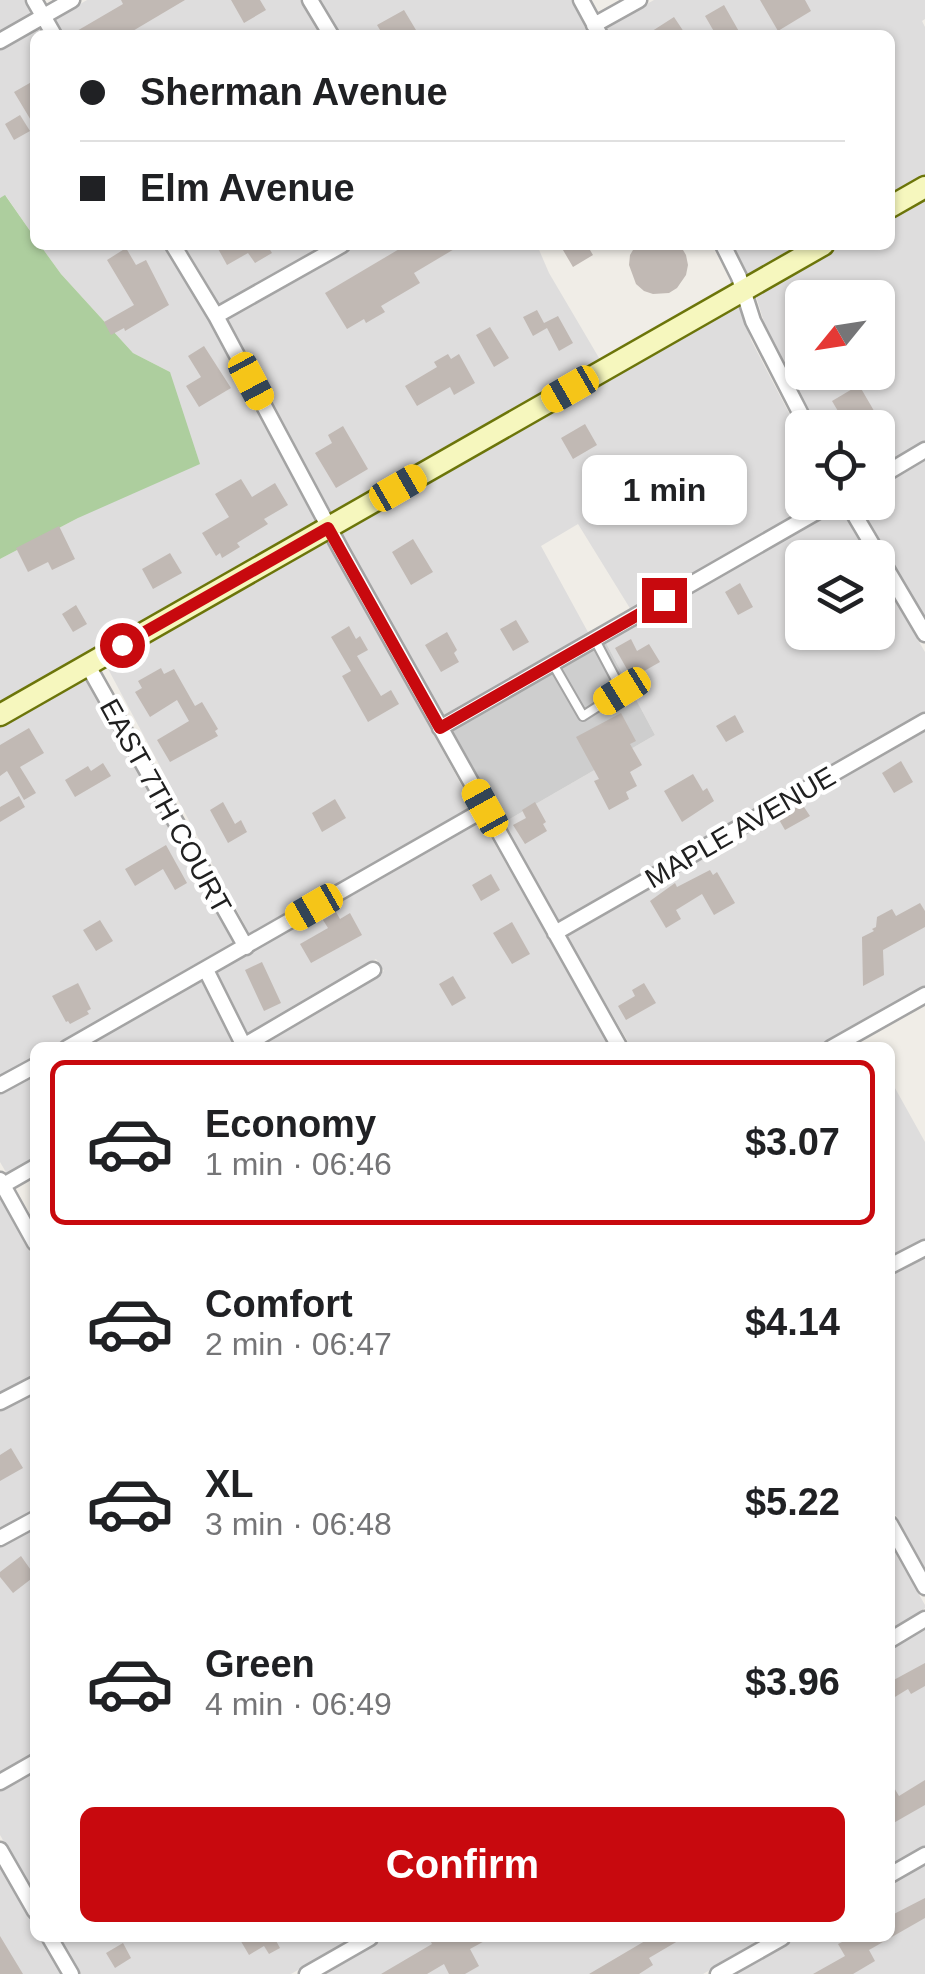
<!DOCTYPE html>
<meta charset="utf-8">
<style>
body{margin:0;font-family:Helvetica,sans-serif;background:#f2f2f2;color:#202124;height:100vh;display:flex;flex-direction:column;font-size:38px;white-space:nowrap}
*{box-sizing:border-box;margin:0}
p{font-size:32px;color:#757577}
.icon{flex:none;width:55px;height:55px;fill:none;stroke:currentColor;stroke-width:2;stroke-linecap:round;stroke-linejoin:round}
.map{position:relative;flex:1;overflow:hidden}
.panel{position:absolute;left:30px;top:1042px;width:865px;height:900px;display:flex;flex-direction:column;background:#fff;border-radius:15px;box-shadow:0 2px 8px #0004}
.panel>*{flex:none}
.hud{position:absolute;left:30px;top:30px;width:865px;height:220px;border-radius:15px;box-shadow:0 2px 8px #0004;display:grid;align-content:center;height:220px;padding:0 50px;background:#fff}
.needle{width:65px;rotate:240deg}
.buttons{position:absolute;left:785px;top:280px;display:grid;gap:20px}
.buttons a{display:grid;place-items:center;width:110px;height:110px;border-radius:15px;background:#fff;box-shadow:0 2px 8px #0004;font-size:50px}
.end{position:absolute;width:45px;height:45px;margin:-22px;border:12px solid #c8090e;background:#fff;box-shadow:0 0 0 5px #fff}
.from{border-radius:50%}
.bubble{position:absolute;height:70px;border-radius:15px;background:#fff;box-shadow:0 2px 8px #0004;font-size:32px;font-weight:600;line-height:70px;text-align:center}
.car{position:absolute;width:30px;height:60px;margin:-30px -15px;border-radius:12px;box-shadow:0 0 8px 2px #0007;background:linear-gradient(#f5c518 24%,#345 0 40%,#f5c518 0 76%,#345 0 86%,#f5c518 0)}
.hud b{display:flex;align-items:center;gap:35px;height:95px;font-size:38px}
.hud b+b{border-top:2px solid #e0e0e0}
.hud i{width:25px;height:25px;background:#202124}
ul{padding:18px 0 0;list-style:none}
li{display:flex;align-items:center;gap:30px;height:165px;margin:0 20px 15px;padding:0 30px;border:5px solid transparent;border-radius:15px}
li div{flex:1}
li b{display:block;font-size:38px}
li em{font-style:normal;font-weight:600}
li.current{border-color:#c8090e}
li>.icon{width:90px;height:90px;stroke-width:1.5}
.primary-button{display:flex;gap:20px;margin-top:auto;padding:20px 50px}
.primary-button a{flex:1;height:115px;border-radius:15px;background:#c8090e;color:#fff;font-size:40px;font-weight:600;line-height:115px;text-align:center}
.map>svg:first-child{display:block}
.residential{fill:#dedddd;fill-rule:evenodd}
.religious{fill:#cecece}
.forest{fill:#adce9e}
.building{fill:#c1b9b4}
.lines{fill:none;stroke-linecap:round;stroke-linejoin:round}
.lane-casing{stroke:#a4a4a4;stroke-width:12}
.street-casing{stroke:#a4a4a4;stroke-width:19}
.secondary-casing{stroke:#6c750a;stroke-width:25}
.lane{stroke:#fff;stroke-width:8}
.street{stroke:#fff;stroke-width:14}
.secondary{stroke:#f6f7be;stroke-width:20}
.route{stroke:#c8090e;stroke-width:12}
.labels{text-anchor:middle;stroke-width:9;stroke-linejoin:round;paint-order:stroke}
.street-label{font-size:28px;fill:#202020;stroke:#fff}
</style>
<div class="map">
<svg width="925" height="1974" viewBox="0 0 925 1974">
<rect width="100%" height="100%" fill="#f0ede7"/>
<!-- residential -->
<path class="residential" d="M 0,0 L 24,0 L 32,14 L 0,32 Z
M 87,0 L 300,0 L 321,35 L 64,35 L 55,19 Z
M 321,0 L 571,0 L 590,35 L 341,35 Z
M 654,0 L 925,0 L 925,19 L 922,21 L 925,27 L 925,178 L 890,198 L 890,35 L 611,35 L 606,27 Z
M 39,28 L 43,35 L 35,35 L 35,238 L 6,196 L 0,198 L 0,50 Z
M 925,196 L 925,441 L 878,469 L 878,428 L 817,427 L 767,332 L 755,293 L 839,245 L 890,245 L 890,216 ZM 802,298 L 878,298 L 878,372 L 802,372 Z
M 40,245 L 163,245 L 208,320 L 319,528 L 0,706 L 0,559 L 78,518 L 170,372 L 133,353 L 61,274 Z
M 184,245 L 326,245 L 220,305 Z
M 358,245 L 537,245 L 549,273 L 602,363 L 335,519 L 227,318 Z
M 732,245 L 807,245 L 749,278 Z
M 739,302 L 751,340 L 802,438 L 802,502 L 819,503 L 631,610 L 578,524 L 541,546 L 589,634 L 444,717 L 342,533 Z
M 925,459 L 925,617 L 857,503 L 878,502 L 878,487 Z
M 840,508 L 869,557 L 802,558 L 802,632 L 878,632 L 878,572 L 925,652 L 925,712 L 559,922 L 503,823 L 655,735 L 606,643 Z
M 327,542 L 473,806 L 250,935 L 106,665 Z
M 90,674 L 234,944 L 51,1047 L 35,1048 L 35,1056 L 0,1076 L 0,724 Z
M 925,730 L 925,986 L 816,1047 L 631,1047 L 567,936 Z
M 481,820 L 610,1047 L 256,1047 L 384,971 L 376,959 L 248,1033 L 217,972 Z
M 202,981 L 233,1043 L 228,1047 L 83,1047 Z
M 35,1075 L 35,1158 L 7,1174 L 0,1162 L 0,1094 Z
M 890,1079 L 925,1142 L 925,1239 L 890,1257 Z
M 0,1198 L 35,1261 L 35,1375 L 0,1393 Z
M 925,1257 L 925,1568 L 890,1505 L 890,1275 Z
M 35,1393 L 35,1510 L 0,1530 L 0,1411 Z
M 35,1528 L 35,1752 L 0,1773 L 0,1547 Z
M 890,1544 L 925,1605 L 925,1608 L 913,1618 L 890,1631 Z
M 925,1629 L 925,1846 L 890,1866 L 890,1649 Z
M 35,1770 L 35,1896 L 0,1835 L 0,1790 Z
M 925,1864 L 925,1974 L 734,1974 L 797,1938 L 890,1938 L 890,1884 Z
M 0,1865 L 35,1927 L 35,1938 L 41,1938 L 62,1974 L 0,1974 Z
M 59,1938 L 354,1938 L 291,1974 L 80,1974 Z
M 386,1938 L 766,1938 L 703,1974 L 322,1974 Z"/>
<!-- religious -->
<path class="religious" d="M 606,643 L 655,735 L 503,823 L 452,731 Z"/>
<!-- forest -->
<path class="forest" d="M 5,195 L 35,238 L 35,245 L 40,245 L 61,274 L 133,353 L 170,372 L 200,464 L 78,518 L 0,559 L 0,198 Z"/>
<!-- building -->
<path class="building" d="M 121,0 L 185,0 L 126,35 L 70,35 L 123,4 Z
M 231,0 L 260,0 L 266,10 L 244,23 Z
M 760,0 L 805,0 L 811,11 L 778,31 Z
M 724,5 L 741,35 L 716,35 L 705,16 Z
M 404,10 L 419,35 L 383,35 L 377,25 Z
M 674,17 L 686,35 L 646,35 Z
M 35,80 L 35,127 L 14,92 Z
M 20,115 L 30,131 L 14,140 L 5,124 Z
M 216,245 L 267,245 L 272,253 L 255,263 L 248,253 L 227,265 Z
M 406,245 L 461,245 L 414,273 L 420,283 L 381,306 L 385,312 L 366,323 L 364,319 L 347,329 L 325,293 Z
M 560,245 L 587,245 L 593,255 L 573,267 Z
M 636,245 L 680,245 L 686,255 L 688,265 L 686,275 L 677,288 L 669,293 L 653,294 L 644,291 L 636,284 L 629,265 L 630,255 Z
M 126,248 L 136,265 L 146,260 L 169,305 L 125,331 L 124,328 L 111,335 L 104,322 L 134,305 L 107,260 Z
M 537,310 L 544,323 L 558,316 L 573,343 L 559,351 L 547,328 L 533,336 L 523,317 Z
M 490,327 L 509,358 L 494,367 L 476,335 Z
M 204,346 L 231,388 L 199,407 L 186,386 L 201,377 L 188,356 Z
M 448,354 L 451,359 L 459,354 L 475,383 L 454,395 L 450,387 L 417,406 L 405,386 L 437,367 L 434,362 Z
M 859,385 L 884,428 L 848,428 L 832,401 Z
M 585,424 L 597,445 L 573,459 L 561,438 Z
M 343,426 L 368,469 L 336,488 L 315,453 L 332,443 L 328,435 Z
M 241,479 L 252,497 L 275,483 L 288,505 L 264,519 L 268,524 L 237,543 L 240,547 L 222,558 L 220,553 L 216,556 L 202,533 L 229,517 L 215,494 Z
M 59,526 L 75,559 L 52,570 L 48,562 L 28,572 L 16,548 Z
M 413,539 L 433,572 L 411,585 L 392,552 Z
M 170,553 L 182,573 L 153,589 L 142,569 Z
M 740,583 L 753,607 L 738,615 L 725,592 Z
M 76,605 L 87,624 L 73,632 L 62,614 Z
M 516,620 L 529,642 L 513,651 L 500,629 Z
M 349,626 L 356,639 L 360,636 L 368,650 L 357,656 L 381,696 L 391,690 L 399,704 L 368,722 L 342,676 L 351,671 L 331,637 Z
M 447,632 L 457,650 L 454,653 L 459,662 L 441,672 L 425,645 Z
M 631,639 L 637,651 L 649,644 L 660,662 L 632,678 L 615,648 Z
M 161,668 L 164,674 L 174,669 L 195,706 L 202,702 L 218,729 L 215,731 L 218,736 L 170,762 L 157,740 L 189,721 L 177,700 L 150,717 L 135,692 L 142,688 L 138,681 Z
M 621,713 L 636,741 L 630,744 L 642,765 L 630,772 L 637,786 L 626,792 L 629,799 L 609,810 L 594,781 L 599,779 L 576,737 Z
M 735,715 L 744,732 L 726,742 L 716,726 Z
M 29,728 L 44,753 L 20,767 L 36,793 L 24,800 L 7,771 L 0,776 L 0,745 Z
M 901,761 L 913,782 L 894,793 L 882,773 Z
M 103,763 L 111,776 L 75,797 L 65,780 L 88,766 L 91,771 Z
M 693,774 L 703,791 L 707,788 L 714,801 L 682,822 L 664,791 Z
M 19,796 L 25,807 L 0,822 L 0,807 Z
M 335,799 L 346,818 L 322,832 L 312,813 Z
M 223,802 L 235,824 L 241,820 L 247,832 L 228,843 L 210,810 Z
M 535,802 L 546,822 L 543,824 L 547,831 L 525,844 L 513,825 L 526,818 L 522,810 Z
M 802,804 L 810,816 L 785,830 L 778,818 Z
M 166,845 L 187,883 L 175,890 L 163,869 L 135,886 L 125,869 Z
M 710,870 L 713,875 L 717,872 L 735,903 L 714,915 L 702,894 L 676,910 L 681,919 L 666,928 L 650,901 L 675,883 L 677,887 Z
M 491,874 L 500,890 L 481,901 L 472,885 Z
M 920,903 L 925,911 L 925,927 L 883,950 L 884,975 L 863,986 L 862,937 L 874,931 L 872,929 L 876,927 L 877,917 L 892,909 L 896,916 Z
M 336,912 L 340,919 L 350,913 L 362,935 L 311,963 L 300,944 L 328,928 L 323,920 Z
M 100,920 L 113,941 L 96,951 L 83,930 Z
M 512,922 L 530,954 L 512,964 L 493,933 Z
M 262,962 L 281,1003 L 264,1011 L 245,970 Z
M 453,976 L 466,998 L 452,1006 L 439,984 Z
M 78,983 L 91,1009 L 87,1011 L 89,1014 L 70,1024 L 68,1021 L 66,1022 L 52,996 Z
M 644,983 L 656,1003 L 626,1020 L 618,1006 L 635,996 L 632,990 Z
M 11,1448 L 23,1468 L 0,1481 L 0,1455 Z
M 21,1556 L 35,1576 L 13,1593 L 0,1577 L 0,1572 Z
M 925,1663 L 925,1686 L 911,1694 L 908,1689 L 890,1700 L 890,1682 Z
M 925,1780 L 925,1805 L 890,1825 L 890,1781 L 899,1796 Z
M 925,1898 L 925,1918 L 869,1950 L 875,1961 L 853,1974 L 813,1974 L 845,1956 L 838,1944 L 850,1938 L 890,1938 L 890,1916 Z
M 0,1936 L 23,1974 L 0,1974 Z
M 239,1938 L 278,1938 L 275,1939 L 280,1948 L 269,1954 L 264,1946 L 249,1955 Z
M 429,1938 L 490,1938 L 470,1949 L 479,1966 L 465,1974 L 449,1974 L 444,1964 L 427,1974 L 381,1974 L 432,1944 Z
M 650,1938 L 683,1938 L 649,1958 L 653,1965 L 639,1974 L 589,1974 Z
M 123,1943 L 131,1958 L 115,1968 L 106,1953 Z"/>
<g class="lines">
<!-- lane casing -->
<g class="lane-casing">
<path id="lane" d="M 553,664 L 583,716 L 622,691 L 595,640"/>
</g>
<!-- street casing -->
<g class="street-casing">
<path id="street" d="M 34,0 L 54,35
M 310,0 L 331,35
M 581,0 L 600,35
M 594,25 L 639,0
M 0,41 L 72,0
M 173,245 L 216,316 L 341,550 L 620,1048
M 723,245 L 739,277 L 753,321 L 808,428
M 216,316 L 342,245
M 878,478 L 925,450
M 847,502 L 925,634
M 87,664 L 246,947
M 440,728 L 834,502
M 555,933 L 925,721
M 206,970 L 245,1048
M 67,1048 L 485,809
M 240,1048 L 373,970
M 831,1048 L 925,995
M 0,1085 L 35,1066
M 0,1180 L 35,1243
M 0,1187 L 35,1167
M 890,1266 L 925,1248
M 0,1402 L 35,1384
M 890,1524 L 925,1587
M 0,1538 L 35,1519
M 890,1640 L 925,1619
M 0,1782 L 35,1762
M 0,1850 L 35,1911
M 890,1875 L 925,1855
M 50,1938 L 71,1974
M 307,1974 L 370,1938
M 718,1974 L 782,1938"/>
</g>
<!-- secondary casing -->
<g class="secondary-casing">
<path id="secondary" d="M 890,207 L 925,187
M 0,715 L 823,245"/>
</g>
<!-- lane -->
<use href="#lane" class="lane"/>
<!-- street -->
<use href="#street" class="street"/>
<!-- secondary -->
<use href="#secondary" class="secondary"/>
</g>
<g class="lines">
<!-- route -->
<path class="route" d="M 122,645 L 328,528 L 440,728 L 664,600"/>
</g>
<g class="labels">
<!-- street labels -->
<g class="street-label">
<text transform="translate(166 806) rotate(61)" y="10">EAST 7TH COURT</text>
<text transform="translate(740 827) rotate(-30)" y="10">MAPLE AVENUE</text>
</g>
</g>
</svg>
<div class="buttons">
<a><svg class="needle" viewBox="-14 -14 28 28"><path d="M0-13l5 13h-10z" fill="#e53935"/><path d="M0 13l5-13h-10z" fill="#757577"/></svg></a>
<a><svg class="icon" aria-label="locate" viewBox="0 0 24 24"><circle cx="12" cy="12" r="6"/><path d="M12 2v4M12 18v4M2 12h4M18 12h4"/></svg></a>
<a><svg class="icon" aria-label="layers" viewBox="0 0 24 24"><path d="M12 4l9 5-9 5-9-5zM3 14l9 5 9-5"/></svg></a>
</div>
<i class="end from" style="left:122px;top:645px"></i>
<i class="end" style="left:664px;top:600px"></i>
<div class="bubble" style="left:582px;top:455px;width:165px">1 min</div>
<i class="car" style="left:251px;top:381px;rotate:152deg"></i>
<i class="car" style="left:570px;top:389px;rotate:240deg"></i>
<i class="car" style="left:398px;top:488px;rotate:60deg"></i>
<i class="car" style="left:622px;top:691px;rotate:238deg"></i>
<i class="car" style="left:485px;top:808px;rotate:331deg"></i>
<i class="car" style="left:314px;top:907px;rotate:240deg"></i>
<div class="hud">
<b><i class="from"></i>Sherman Avenue</b>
<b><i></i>Elm Avenue</b>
</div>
<section class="panel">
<ul>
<li class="current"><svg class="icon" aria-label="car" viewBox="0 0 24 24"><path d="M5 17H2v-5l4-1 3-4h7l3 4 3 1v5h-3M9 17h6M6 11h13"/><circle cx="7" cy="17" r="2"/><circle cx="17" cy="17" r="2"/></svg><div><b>Economy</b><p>1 min · 06:46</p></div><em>$3.07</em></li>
<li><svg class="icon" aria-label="car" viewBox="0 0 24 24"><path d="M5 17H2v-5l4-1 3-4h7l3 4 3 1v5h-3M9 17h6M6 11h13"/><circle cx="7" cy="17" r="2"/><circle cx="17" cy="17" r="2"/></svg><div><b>Comfort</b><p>2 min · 06:47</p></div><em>$4.14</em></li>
<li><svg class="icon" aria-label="car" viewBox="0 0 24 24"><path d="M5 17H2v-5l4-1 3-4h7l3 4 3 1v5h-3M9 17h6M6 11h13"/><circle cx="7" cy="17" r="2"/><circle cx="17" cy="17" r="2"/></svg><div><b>XL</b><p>3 min · 06:48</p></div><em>$5.22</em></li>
<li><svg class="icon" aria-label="car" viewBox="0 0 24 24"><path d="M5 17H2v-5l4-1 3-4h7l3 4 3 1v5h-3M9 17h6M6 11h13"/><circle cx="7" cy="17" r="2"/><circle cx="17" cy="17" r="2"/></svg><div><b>Green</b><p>4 min · 06:49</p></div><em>$3.96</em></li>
</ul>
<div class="primary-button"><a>Confirm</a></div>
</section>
</div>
